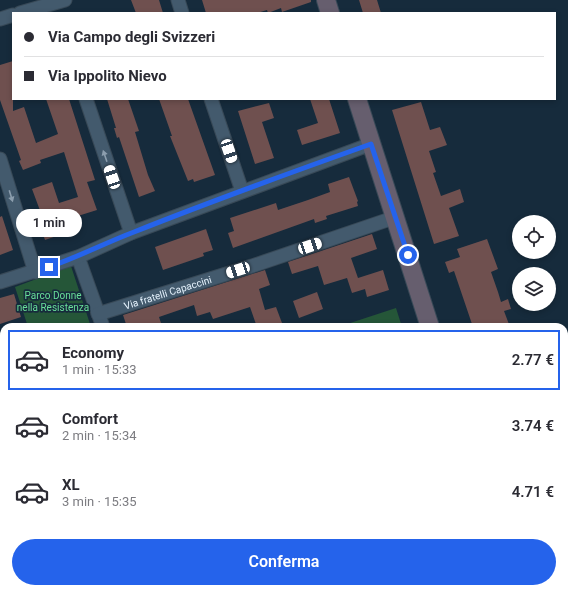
<!DOCTYPE html>
<html lang="it">
<meta charset="utf-8">
<style>
body{margin:0;font-family:Roboto,sans-serif;background:#f7f7f7;color:#2b2b33;height:100vh;display:flex;flex-direction:column;font-size:15px;white-space:nowrap}
*{box-sizing:border-box;margin:0}
p{font-size:13px;color:#7c7c81}
.icon{flex:none;width:22px;height:22px;fill:none;stroke:currentColor;stroke-width:2;stroke-linecap:round;stroke-linejoin:round}
.map{position:relative;flex:1;overflow:hidden}
.panel{position:absolute;left:0px;top:323px;width:568px;height:270px;display:flex;flex-direction:column;background:#fff;border-radius:12px 12px 0 0;box-shadow:0 2px 6px #0003}
.panel>*{flex:none}
.guide{position:absolute;left:12px;top:12px;width:544px;height:88px;border-radius:0px;box-shadow:0 2px 6px #0003;display:grid;align-content:center;height:88px;padding:0 12px;background:#fff}
.controls{position:absolute;left:512px;top:215px;display:grid;gap:8px}
.controls a{display:grid;place-items:center;width:44px;height:44px;border-radius:50%;background:#fff;box-shadow:0 2px 6px #0003;font-size:20px}
.end{position:absolute;width:18px;height:18px;margin:-9px;border:5px solid #2563eb;background:#fff;box-shadow:0 0 0 2px #fff}
.from{border-radius:50%}
.bubble{position:absolute;height:28px;border-radius:14px;background:#fff;box-shadow:0 2px 6px #0003;font-size:13px;font-weight:600;line-height:28px;text-align:center}
.car{position:absolute;width:12px;height:24px;margin:-12px -6px;border-radius:5px;box-shadow:0 0 3px 1px #0007;background:linear-gradient(#fff 24%,#345 0 40%,#fff 0 76%,#345 0 86%,#fff 0)}
.guide b{display:flex;align-items:center;gap:14px;height:38px;font-size:15px}
.guide b+b{border-top:1px solid #e1e1e2}
.guide i{width:10px;height:10px;background:#2b2b33}
ul{padding:7px 0 0;list-style:none}
li{display:flex;align-items:center;gap:12px;height:60px;margin:0 8px 6px;padding:0 4px;border:2px solid transparent;border-radius:0px}
li div{flex:1}
li b{display:block;font-size:15px}
li em{font-style:normal;font-weight:600}
li.current{border-color:#2563eb}
li>.icon{width:36px;height:36px;stroke-width:1.5}
.action{display:flex;gap:8px;margin-top:auto;padding:8px 12px}
.action a{flex:1;height:46px;border-radius:24px;background:#2563eb;color:#fff;font-size:16px;font-weight:600;line-height:46px;text-align:center}
.map>svg:first-child{display:block}
.green{fill:#255638}
.building{fill:#6f504f}
.lines{fill:none;stroke-linecap:round;stroke-linejoin:round}
.minor-casing{stroke:#384957;stroke-width:15}
.secondary-casing{stroke:#384957;stroke-width:20}
.minor{stroke:#435a6d;stroke-width:13}
.secondary{stroke:#665e6e;stroke-width:18}
.oneway{fill:#8c9eae}
.route{stroke:#2563eb;stroke-width:5}
.labels{text-anchor:middle;stroke-width:3.5;stroke-linejoin:round;paint-order:stroke}
.street-label{font-size:10px;fill:#e5f2fd;stroke:#162b3c}
.park-label{font-size:10px;fill:#69df99;stroke:#162b3c}
</style>
<div class="map">
<svg width="568" height="593" viewBox="0 0 568 593">
<rect width="100%" height="100%" fill="#162b3c"/>
<!-- green -->
<path class="green" d="M 71,266 L 91,327 L 28,327 L 15,287 Z
M 396,308 L 402,327 L 338,327 Z
M 4,410 L 4,541 L 0,529 L 0,412 Z
M 20,589 L 115,589 L 103,593 L 21,593 Z"/>
<!-- building -->
<path class="building" d="M 131,0 L 159,0 L 163,13 L 136,13 Z
M 202,0 L 311,0 L 311,2 L 282,12 L 281,8 L 268,13 L 267,10 L 257,13 L 206,13 Z
M 359,0 L 377,0 L 381,13 L 363,13 Z
M 13,61 L 13,111 L 24,107 L 36,143 L 58,134 L 46,99 L 69,99 L 95,180 L 87,182 L 97,210 L 65,220 L 68,232 L 45,240 L 40,225 L 45,224 L 32,189 L 52,182 L 59,203 L 78,197 L 64,152 L 40,160 L 41,163 L 23,170 L 19,161 L 21,160 L 0,100 L 0,65 Z
M 107,99 L 128,99 L 139,131 L 135,132 L 148,175 L 155,191 L 139,197 L 119,137 L 117,138 L 114,128 L 116,128 Z
M 159,99 L 188,99 L 215,175 L 194,182 L 193,179 L 188,181 L 170,136 L 172,136 Z
M 310,99 L 329,99 L 340,133 L 302,145 L 297,130 L 318,123 Z
M 421,102 L 430,130 L 440,127 L 447,145 L 429,151 L 436,172 L 433,173 L 441,196 L 460,189 L 464,202 L 449,208 L 459,236 L 434,244 L 392,110 Z
M 269,103 L 274,118 L 262,122 L 274,158 L 255,164 L 238,111 Z
M 349,177 L 358,201 L 357,202 L 358,206 L 326,216 L 327,219 L 315,223 L 314,219 L 233,248 L 228,233 L 234,231 L 230,218 L 276,203 L 278,210 L 308,200 L 330,192 L 328,184 Z
M 2,216 L 13,250 L 0,255 L 0,217 Z
M 206,229 L 213,250 L 203,253 L 204,256 L 163,270 L 155,247 Z
M 372,234 L 377,249 L 351,258 L 358,278 L 383,270 L 389,290 L 367,297 L 365,289 L 352,293 L 347,278 L 324,285 L 318,266 L 292,274 L 288,262 Z
M 487,239 L 498,269 L 491,272 L 498,292 L 501,302 L 508,299 L 511,309 L 504,311 L 510,327 L 473,327 L 454,271 L 449,273 L 445,262 L 460,257 L 457,249 Z
M 265,270 L 270,285 L 259,289 L 265,310 L 276,307 L 282,323 L 269,327 L 257,327 L 250,307 L 213,319 L 210,312 L 197,316 L 194,305 L 159,317 L 161,323 L 151,327 L 127,327 L 123,315 Z
M 317,292 L 323,309 L 299,318 L 293,301 Z
M 14,294 L 21,317 L 0,324 L 0,298 Z"/>
<g class="lines">
<!-- minor casing -->
<g class="minor-casing">
<g id="minor">
<path d="M 178,0 L 182,13"/>
<path d="M 20,13 L 65,0"/>
<path d="M 0,19 L 13,15"/>
<path d="M 86,99 L 131,233"/>
<path d="M 211,99 L 242,191"/>
<path d="M 0,159 L 35,272"/>
<path d="M 78,257 L 103,327"/>
<path d="M 0,282 L 78,257 L 131,233 L 371,144"/>
<path id="s1" d="M 98,314 L 252,266 L 396,217"/>
<path d="M 0,351 L 4,349"/>
<path d="M 151,589 L 153,593"/>
<path d="M 173,593 L 186,589"/>
<path d="M 565,593 L 568,592"/>
</g>
</g>
<!-- secondary casing -->
<g class="secondary-casing">
<path id="secondary" d="M 326,0 L 330,13
M 357,99 L 430,327
M 522,589 L 523,593"/>
</g>
<!-- minor -->
<use href="#minor" class="minor"/>
<!-- secondary -->
<use href="#secondary" class="secondary"/>
</g>
<!-- one-way arrows -->
<defs><path id="oneway-solid" d="M-6-.8H1V-3.2L6.5 0L1 3.2V.8H-6Z"/></defs>
<g class="oneway">
<use href="#oneway-solid" transform="translate(105 156) rotate(-109)"/>
<use href="#oneway-solid" transform="translate(11 196) rotate(73)"/>
</g>
<g class="lines">
<!-- route -->
<path class="route" d="M 49,267 C 78,257 105,243 134,232 C 212,201 292,172 371,144 L 408,255"/>
</g>
<g class="labels">
<!-- street labels -->
<g class="street-label">
<text dy="4" stroke="none"><textPath href="#s1" startOffset="73">Via fratelli Capaccini</textPath></text>
</g>
<!-- park labels -->
<g class="park-label">
<text x="53" y="299">Parco Donne<tspan x="53" dy="12">nella Resistenza</tspan></text>
</g>
</g>
</svg>
<div class="controls">
<a><svg class="icon" aria-label="locate" viewBox="0 0 24 24"><circle cx="12" cy="12" r="6"/><path d="M12 2v4M12 18v4M2 12h4M18 12h4"/></svg></a>
<a><svg class="icon" aria-label="layers" viewBox="0 0 24 24"><path d="M12 4l9 5-9 5-9-5zM3 14l9 5 9-5"/></svg></a>
</div>
<i class="end from" style="left:408px;top:255px"></i>
<i class="end" style="left:49px;top:267px"></i>
<div class="bubble" style="left:16px;top:209px;width:66px">1 min</div>
<i class="car" style="left:229px;top:151px;rotate:161deg"></i>
<i class="car" style="left:112px;top:177px;rotate:341deg"></i>
<i class="car" style="left:310px;top:246px;rotate:71deg"></i>
<i class="car" style="left:238px;top:270px;rotate:252deg"></i>
<div class="guide">
<b><i class="from"></i>Via Campo degli Svizzeri</b>
<b><i></i>Via Ippolito Nievo</b>
</div>
<section class="panel">
<ul>
<li class="current"><svg class="icon" aria-label="car" viewBox="0 0 24 24"><path d="M5 17H2v-5l4-1 3-4h7l3 4 3 1v5h-3M9 17h6M6 11h13"/><circle cx="7" cy="17" r="2"/><circle cx="17" cy="17" r="2"/></svg><div><b>Economy</b><p>1 min · 15:33</p></div><em>2.77 €</em></li>
<li><svg class="icon" aria-label="car" viewBox="0 0 24 24"><path d="M5 17H2v-5l4-1 3-4h7l3 4 3 1v5h-3M9 17h6M6 11h13"/><circle cx="7" cy="17" r="2"/><circle cx="17" cy="17" r="2"/></svg><div><b>Comfort</b><p>2 min · 15:34</p></div><em>3.74 €</em></li>
<li><svg class="icon" aria-label="car" viewBox="0 0 24 24"><path d="M5 17H2v-5l4-1 3-4h7l3 4 3 1v5h-3M9 17h6M6 11h13"/><circle cx="7" cy="17" r="2"/><circle cx="17" cy="17" r="2"/></svg><div><b>XL</b><p>3 min · 15:35</p></div><em>4.71 €</em></li>
</ul>
<div class="action"><a>Conferma</a></div>
</section>
</div>
